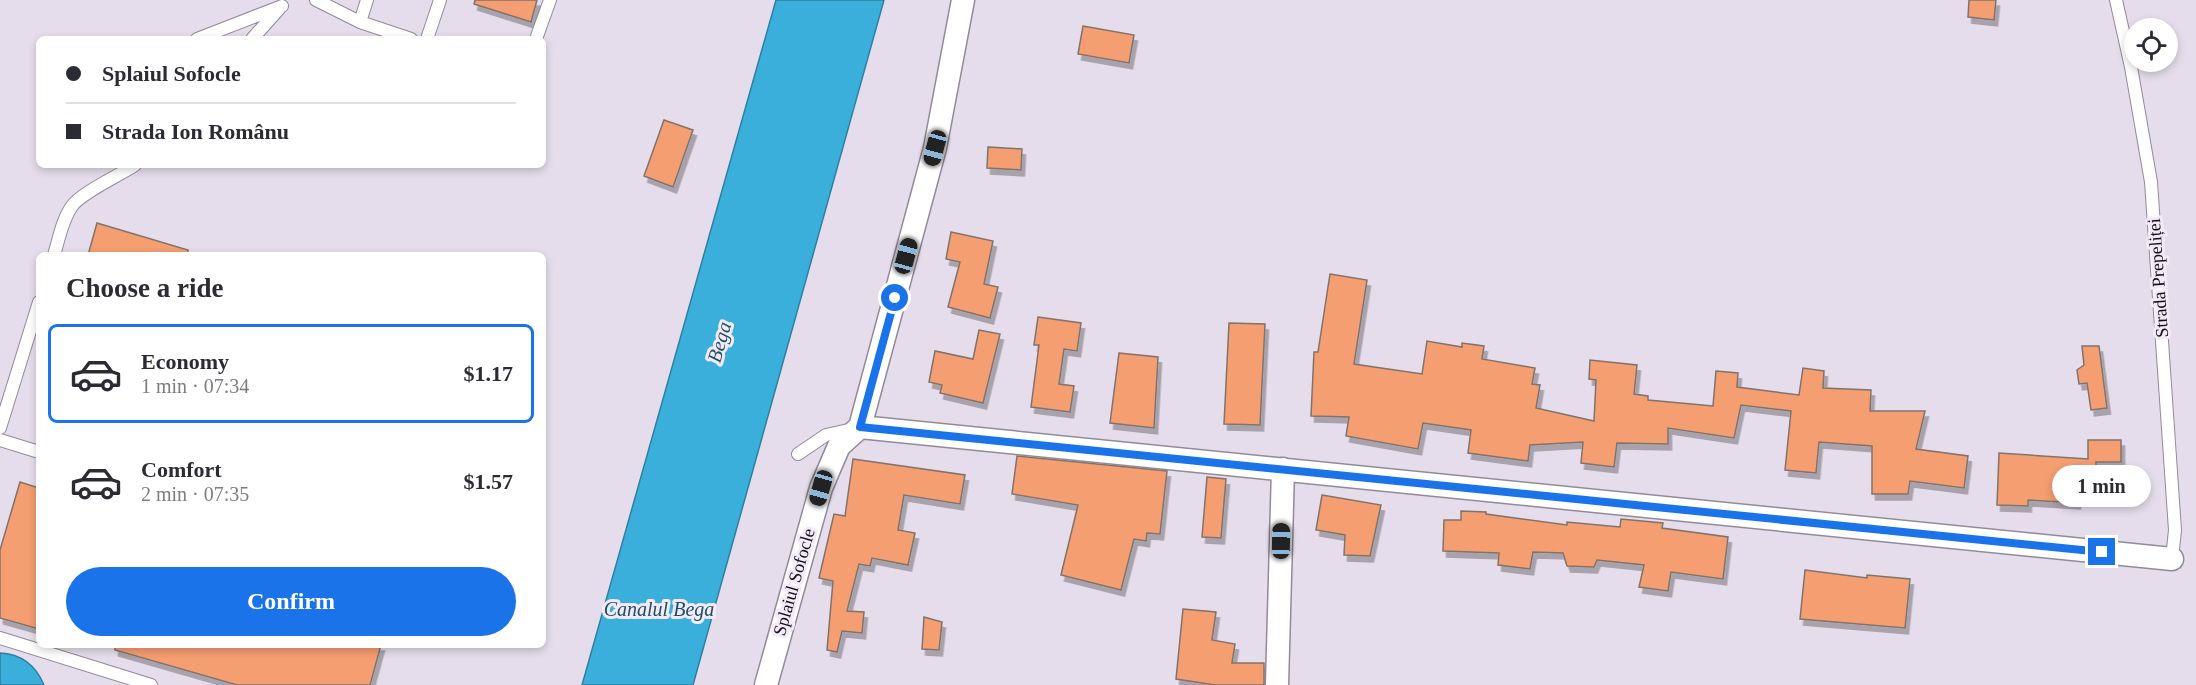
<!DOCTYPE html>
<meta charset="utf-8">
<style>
body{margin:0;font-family:Georgia,serif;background:#f7f7f7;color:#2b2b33;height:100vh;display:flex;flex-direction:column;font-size:22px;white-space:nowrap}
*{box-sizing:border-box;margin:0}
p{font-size:20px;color:#7c7c81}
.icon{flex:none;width:33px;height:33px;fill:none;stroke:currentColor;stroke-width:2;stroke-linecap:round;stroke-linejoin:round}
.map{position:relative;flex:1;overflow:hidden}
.side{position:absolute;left:36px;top:252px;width:510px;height:396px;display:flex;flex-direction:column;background:#fff;border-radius:9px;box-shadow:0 3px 9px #0003}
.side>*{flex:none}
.top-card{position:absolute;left:36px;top:36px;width:510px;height:132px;border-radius:9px;box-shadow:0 3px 9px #0003;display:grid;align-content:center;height:132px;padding:0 30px;background:#fff}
.fabs{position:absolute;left:2124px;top:18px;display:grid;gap:12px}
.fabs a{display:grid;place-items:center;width:54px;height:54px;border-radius:50%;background:#fff;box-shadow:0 3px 9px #0003;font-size:30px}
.end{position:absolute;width:27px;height:27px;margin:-14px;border:8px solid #1a73e8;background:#fff;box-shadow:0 0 0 3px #fff}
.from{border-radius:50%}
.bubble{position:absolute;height:42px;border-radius:21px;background:#fff;box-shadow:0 3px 9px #0003;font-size:20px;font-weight:600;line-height:42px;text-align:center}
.car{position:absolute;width:18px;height:36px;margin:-18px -9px;border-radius:8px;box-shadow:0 0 4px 2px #0007;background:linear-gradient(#222 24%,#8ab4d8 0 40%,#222 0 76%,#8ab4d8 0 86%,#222 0)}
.top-card b{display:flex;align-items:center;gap:21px;height:57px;font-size:22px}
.top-card b+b{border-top:2px solid #e1e1e2}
.top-card i{width:15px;height:15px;background:#2b2b33}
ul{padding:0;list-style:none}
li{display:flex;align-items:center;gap:18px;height:99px;margin:0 12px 9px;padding:0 18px;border:3px solid transparent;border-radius:9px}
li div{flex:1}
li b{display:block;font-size:22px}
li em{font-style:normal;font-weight:600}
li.active{border-color:#1a73e8}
li>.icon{width:54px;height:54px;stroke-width:1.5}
h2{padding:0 30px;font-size:27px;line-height:72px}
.primary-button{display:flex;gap:12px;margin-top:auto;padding:12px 30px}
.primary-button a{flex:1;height:69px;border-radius:36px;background:#1a73e8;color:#fff;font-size:24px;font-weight:600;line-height:69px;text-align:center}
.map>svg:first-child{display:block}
.water{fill:#3aafdb;stroke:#2f80a0;stroke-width:1.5}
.building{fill:#f49e71;stroke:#81736b;stroke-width:1.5;filter:url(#shadow)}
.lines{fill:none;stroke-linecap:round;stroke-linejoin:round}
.lane-casing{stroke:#928a98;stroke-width:14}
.street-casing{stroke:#928a98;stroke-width:25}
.lane{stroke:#fff;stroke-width:12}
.street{stroke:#fff;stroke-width:22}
.route{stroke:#1a73e8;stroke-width:8}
.labels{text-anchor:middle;stroke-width:6;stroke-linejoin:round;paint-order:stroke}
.street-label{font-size:18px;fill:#141116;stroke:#f2eaf9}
.water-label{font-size:20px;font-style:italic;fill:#204f62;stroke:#f2eaf9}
</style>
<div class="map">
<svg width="2196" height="685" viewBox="0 0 2196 685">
<defs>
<filter id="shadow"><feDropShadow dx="3.5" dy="6" stdDeviation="0" flood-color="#0004"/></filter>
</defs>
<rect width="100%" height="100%" fill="#e5ddeb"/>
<!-- water -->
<path class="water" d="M 776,0 L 884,0 L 693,685 L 582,685 Z
M 0,653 C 21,654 36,666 44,685 L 0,685 Z"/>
<!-- building -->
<path class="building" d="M 475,0 L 537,0 L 531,22 L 474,4 Z
M 1969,0 L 1996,0 L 1994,20 L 1968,17 Z
M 1083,26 L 1134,35 L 1129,63 L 1078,54 Z
M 664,120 L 693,130 L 673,187 L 644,176 Z
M 988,147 L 1022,149 L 1021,170 L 987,168 Z
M 97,223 L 188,250 L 188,255 L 88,255 Z
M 951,232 L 993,241 L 984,284 L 998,287 L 990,318 L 948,307 L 960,262 L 946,259 Z
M 1330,274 L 1367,280 L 1354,364 L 1422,374 L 1427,341 L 1462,347 L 1462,343 L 1484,346 L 1482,359 L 1535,368 L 1532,384 L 1540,385 L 1536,408 L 1594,421 L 1596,380 L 1589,379 L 1590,360 L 1637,365 L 1634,394 L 1648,396 L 1648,400 L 1713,406 L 1716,371 L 1738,373 L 1737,387 L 1799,395 L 1803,368 L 1824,371 L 1823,388 L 1871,390 L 1870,411 L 1925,411 L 1916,449 L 1968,456 L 1964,488 L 1910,481 L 1908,494 L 1872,494 L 1872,446 L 1819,442 L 1816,473 L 1785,470 L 1791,411 L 1741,405 L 1734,438 L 1668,428 L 1668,444 L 1617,443 L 1614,467 L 1581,463 L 1583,442 L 1530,445 L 1528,461 L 1468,453 L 1471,430 L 1423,423 L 1418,449 L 1346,436 L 1349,417 L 1311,416 L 1314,352 L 1318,352 Z
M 1038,317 L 1081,323 L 1077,351 L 1064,349 L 1059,384 L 1074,386 L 1070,412 L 1031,407 L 1039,345 L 1034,345 Z
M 1229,323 L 1265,324 L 1260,425 L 1224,424 Z
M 979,330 L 1000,334 L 983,403 L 940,393 L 942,385 L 929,382 L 935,351 L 973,359 Z
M 2082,346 L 2099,346 L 2107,408 L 2091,410 L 2087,383 L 2079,384 L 2077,370 L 2084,365 Z
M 1119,353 L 1158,357 L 1154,428 L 1110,423 Z
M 2088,440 L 2121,440 L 2121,462 L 2096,462 L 2096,481 L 2079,481 L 2077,503 L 2028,500 L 2028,506 L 1997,505 L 1999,453 L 2088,459 Z
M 1017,456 L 1167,471 L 1160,534 L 1147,533 L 1146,541 L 1134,539 L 1121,590 L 1061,575 L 1078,505 L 1012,494 Z
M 853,459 L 965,475 L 960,504 L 904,495 L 898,530 L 915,533 L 908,565 L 872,558 L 870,566 L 859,564 L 847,611 L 864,612 L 862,633 L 842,631 L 837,652 L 827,650 L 833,581 L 819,578 L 834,514 L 845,516 Z
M 1207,477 L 1226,479 L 1221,538 L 1202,537 Z
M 20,482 L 39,488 L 39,629 L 0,618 L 0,550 Z
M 1322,495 L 1381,505 L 1370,556 L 1344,555 L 1345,535 L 1316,530 Z
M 1461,511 L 1486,512 L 1486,514 L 1567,525 L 1567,522 L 1620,527 L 1621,519 L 1663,523 L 1662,528 L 1728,537 L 1723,579 L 1671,572 L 1668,591 L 1639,587 L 1644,565 L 1597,560 L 1594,567 L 1567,566 L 1563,553 L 1533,552 L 1530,569 L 1498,565 L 1499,553 L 1443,551 L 1444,520 L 1461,520 Z
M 1805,570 L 1867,578 L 1867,575 L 1910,579 L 1905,628 L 1800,619 Z
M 1183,609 L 1216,612 L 1212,640 L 1235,644 L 1232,663 L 1264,663 L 1264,685 L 1215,685 L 1176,679 Z
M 924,617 L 942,622 L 939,650 L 922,649 Z
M 115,645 L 381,645 L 370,685 L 237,685 L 115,650 Z"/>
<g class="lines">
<!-- lane casing -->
<g class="lane-casing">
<path id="lane" d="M 316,0 L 360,22 L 411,39
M 2116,0 L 2131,67 L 2151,182 L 2175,530 L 2172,559
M 360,22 L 367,0
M 197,39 L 282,6
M 252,39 L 279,9
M 427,39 L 440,0
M 536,39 L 550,0
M 54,255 C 59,239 62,220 72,206 C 81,193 120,175 135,165
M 0,428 L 39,302
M 0,440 L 39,452
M 798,454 L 826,435 L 853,429
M 0,638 L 151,685"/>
</g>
<!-- street casing -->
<g class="street-casing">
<path id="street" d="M 860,427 L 2172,559
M 766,685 L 821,488 L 839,446 L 860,427 L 935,148 L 963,0
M 1277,685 L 1283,469"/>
</g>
<!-- lane -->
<use href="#lane" class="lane"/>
<!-- street -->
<use href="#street" class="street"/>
</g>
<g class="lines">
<!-- route -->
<path class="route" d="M 895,298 L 860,427 L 2102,552"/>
</g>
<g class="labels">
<!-- street labels -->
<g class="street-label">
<text transform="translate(2158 278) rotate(-94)" y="6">Strada Prepeliței</text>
<text transform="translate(794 582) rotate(-74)" y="6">Splaiul Sofocle</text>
</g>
<!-- water labels -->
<g class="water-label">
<text transform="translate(719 342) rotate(-74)" y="7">Bega</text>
<text x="659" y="616">Canalul Bega</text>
</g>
</g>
</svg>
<div class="fabs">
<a><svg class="icon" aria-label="locate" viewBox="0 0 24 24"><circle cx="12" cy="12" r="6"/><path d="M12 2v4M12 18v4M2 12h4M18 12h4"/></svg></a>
</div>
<i class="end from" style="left:895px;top:298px"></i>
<i class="end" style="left:2102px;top:552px"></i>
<div class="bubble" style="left:2052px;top:465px;width:99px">1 min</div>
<i class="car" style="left:935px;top:148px;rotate:195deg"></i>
<i class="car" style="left:906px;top:256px;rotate:15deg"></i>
<i class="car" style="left:821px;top:488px;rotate:196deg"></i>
<i class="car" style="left:1281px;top:541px;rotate:1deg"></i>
<div class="top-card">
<b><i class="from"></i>Splaiul Sofocle</b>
<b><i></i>Strada Ion Românu</b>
</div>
<section class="side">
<h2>Choose a ride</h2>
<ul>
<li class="active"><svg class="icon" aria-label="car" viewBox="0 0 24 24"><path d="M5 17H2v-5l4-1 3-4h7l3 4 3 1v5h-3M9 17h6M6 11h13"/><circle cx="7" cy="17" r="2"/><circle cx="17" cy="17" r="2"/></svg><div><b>Economy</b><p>1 min · 07:34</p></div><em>$1.17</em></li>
<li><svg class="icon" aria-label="car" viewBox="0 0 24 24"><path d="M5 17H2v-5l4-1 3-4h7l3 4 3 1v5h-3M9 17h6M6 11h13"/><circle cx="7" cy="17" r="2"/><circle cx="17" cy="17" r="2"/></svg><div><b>Comfort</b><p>2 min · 07:35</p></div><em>$1.57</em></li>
</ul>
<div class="primary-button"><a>Confirm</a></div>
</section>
</div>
